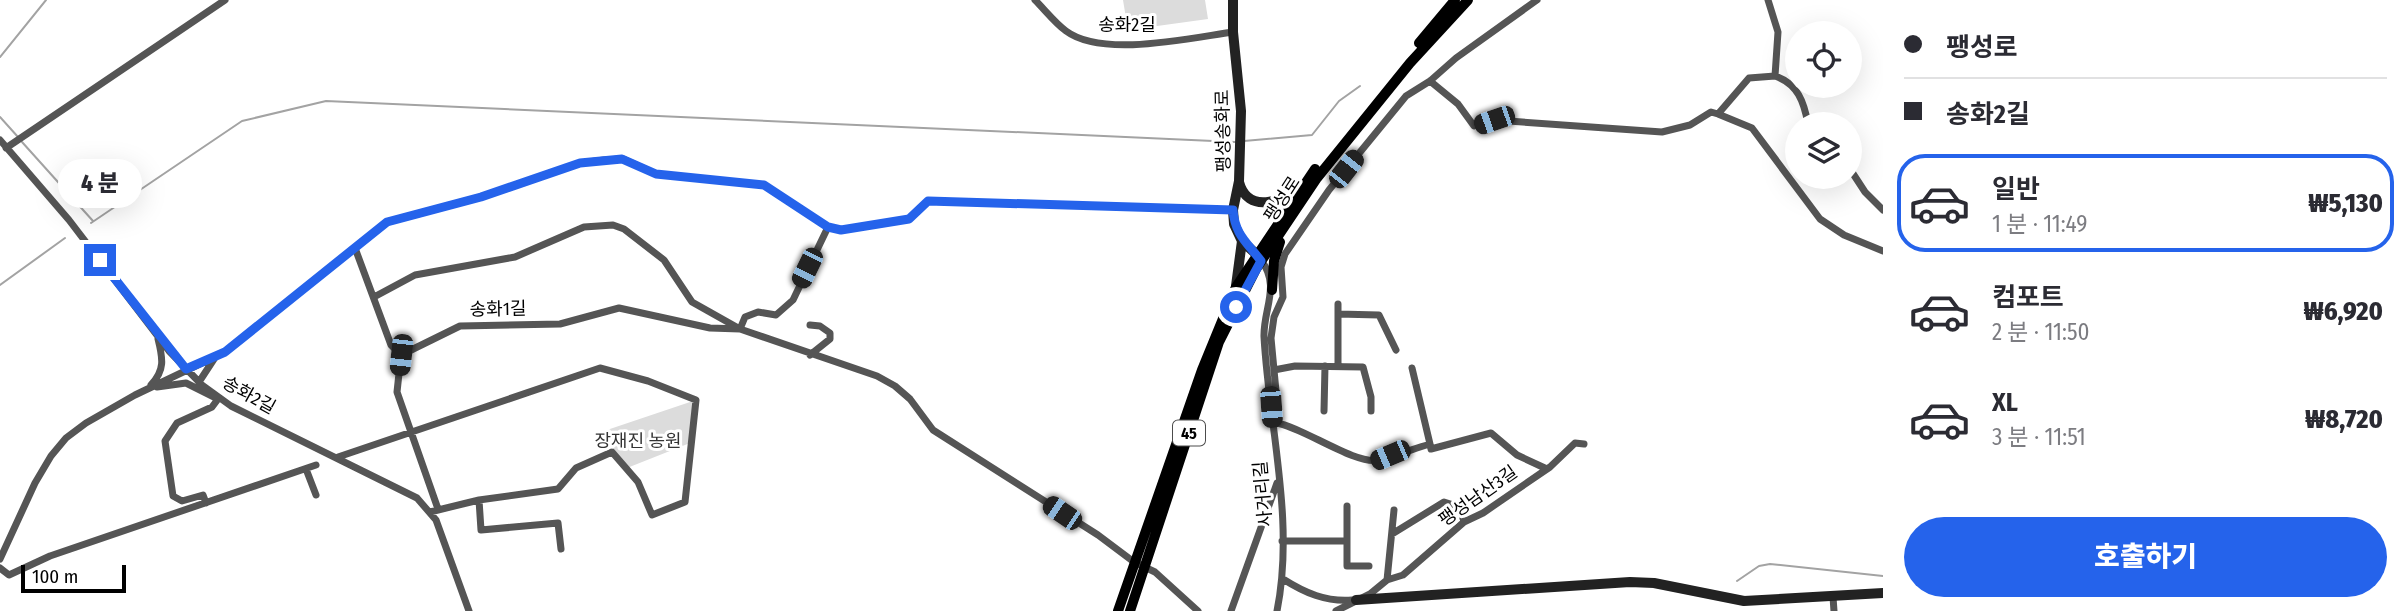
<!DOCTYPE html>
<html lang="ko">
<meta charset="utf-8">
<style>
body{margin:0;font-family:"Fira Sans Condensed","Noto Sans KR",sans-serif;background:#f2f2f3;color:#2b2b33;height:100vh;display:flex;flex-direction:column;font-size:26px;white-space:nowrap}
*{box-sizing:border-box;margin:0}
p{font-size:23px;color:#7c7c81}
.icon{flex:none;width:38px;height:38px;fill:none;stroke:currentColor;stroke-width:2;stroke-linecap:round;stroke-linejoin:round}
.map{position:relative;flex:1;overflow:hidden}
.details{display:flex;flex-direction:column;background:#fff;width:525px}
.details>*{flex:none}
.top-card{display:grid;align-content:center;height:154px;padding:0 21px;background:#fff}
.controls{position:absolute;left:1785px;top:21px;display:grid;gap:14px}
.controls a{display:grid;place-items:center;width:77px;height:77px;border-radius:50%;background:#fff;box-shadow:0 7px 28px #0002;font-size:35px}
.scale{position:absolute;left:21px;bottom:18px;width:105px;box-sizing:border-box;padding-left:7px;border:4px solid #000;border-top:0;font-size:19px;line-height:24px;white-space:nowrap;color:#000;-webkit-text-stroke:5px #fff;paint-order:stroke}
.end{position:absolute;width:32px;height:32px;margin:-16px;border:9px solid #2563eb;background:#fff;box-shadow:0 0 0 4px #fff}
.from{border-radius:50%}
.bubble{position:absolute;height:49px;border-radius:24px;background:#fff;box-shadow:0 7px 28px #0002;font-size:23px;font-weight:800;line-height:49px;text-align:center}
.car{position:absolute;width:21px;height:42px;margin:-21px -10px;border-radius:9px;box-shadow:0 0 5px 2px #0007;background:linear-gradient(#222 24%,#8ab4d8 0 40%,#222 0 76%,#8ab4d8 0 86%,#222 0)}
.top-card b{display:flex;align-items:center;gap:24px;height:66px;font-size:26px}
.top-card b+b{border-top:2px solid #e1e1e2}
.top-card i{width:18px;height:18px;background:#2b2b33}
ul{padding:0;list-style:none}
li{display:flex;align-items:center;gap:21px;height:98px;margin:0 14px 10px;padding:0 7px;border:4px solid transparent;border-radius:28px}
li div{flex:1}
li b{display:block;font-size:26px}
li em{font-style:normal;font-weight:800}
li.selected{border-color:#2563eb}
li>.icon{width:63px;height:63px;stroke-width:1.5}
.cta{display:flex;gap:14px;margin-top:auto;padding:14px 21px}
.cta a{flex:1;height:80px;border-radius:42px;background:#2563eb;color:#fff;font-size:28px;font-weight:800;line-height:80px;text-align:center}
main{display:flex;flex:1;min-height:0}
.map>svg:first-child{display:block}
.green{fill:#dcdcdc}
.lines{fill:none;stroke-linecap:round;stroke-linejoin:round}
.stream{stroke:#a3a3a3;stroke-width:2}
.street{stroke:#555;stroke-width:7}
.secondary{stroke:#222;stroke-width:10}
.primary{stroke:#000;stroke-width:10}
.route{stroke:#2563eb;stroke-width:9}
.labels{text-anchor:middle;stroke-width:6;stroke-linejoin:round;paint-order:stroke}
.shield{fill:#fff;stroke:#4c4c4c;stroke-width:2}
.shield-label{font-size:16px;font-weight:bold;fill:#000}
.street-label{font-size:18px;fill:#000;stroke:#fff}
.park-label{font-size:18px;fill:#333;stroke:#fff}
</style>
<main>
<div class="map">
<svg width="1883" height="611" viewBox="0 0 1883 611">
<rect width="100%" height="100%" fill="#fff"/>
<!-- green -->
<path class="green" d="M 1123,0 L 1205,0 L 1208,19 L 1128,30 Z
M 696,400 L 690,443 L 627,468 L 601,432 Z"/>
<g class="lines">
<!-- stream -->
<path class="stream" d="M 0,57 L 46,0
M 0,117 L 18,137
M 1244,141 L 1312,135 L 1339,101 L 1360,86
M 22,142 L 93,221
M 91,223 L 242,121 L 326,101 L 1235,142
M 0,285 L 65,238
M 1737,581 L 1759,566 L 1770,564 L 1883,576"/>
<!-- street -->
<path class="street" d="M 1035,0 C 1045,10 1055,23 1066,31 C 1102,58 1190,38 1233,32
M 1768,0 L 1778,32 L 1775,76
M 1430,81 L 1458,104 L 1474,126 L 1494,120 L 1662,132 L 1690,125 L 1711,112 L 1718,114 L 1749,78 L 1775,76 C 1798,84 1804,102 1808,124
M 1718,114 L 1752,128 L 1820,219 L 1844,235 L 1883,251
M 0,140 L 69,220 L 169,351 L 202,385 L 231,406 L 417,498 L 436,520 L 469,611
M 6,148 L 225,0
M 1850,169 L 1865,192 L 1883,210
M 355,248 L 387,222 L 481,197 L 580,163 L 604,160 L 623,159 L 656,174 L 764,185 L 828,227 L 841,230 L 909,219 L 928,201 L 1233,210
M 1261,260 C 1281,286 1263,309 1264,337 C 1269,427 1295,521 1277,611
M 374,297 L 415,275 L 515,257 L 584,227 L 613,225 L 624,229 L 664,260 L 692,302 L 740,329 L 745,317 L 758,312 L 776,315 L 793,300 L 828,227
M 1338,314 L 1379,315 L 1396,350
M 810,325 L 820,326 L 830,333 L 830,339 L 810,355
M 401,355 L 397,392 L 438,509
M 1338,366 L 1338,304
M 1274,370 L 1295,366 L 1363,367 L 1371,397 L 1371,411
M 199,382 L 216,356
M 151,385 C 165,370 163,359 158,339
M 157,387 L 186,383 L 218,399 L 212,407 L 177,423 L 165,441 L 173,496 L 182,501 L 203,495 L 206,503
M 1324,411 L 1325,366
M 1276,423 C 1301,426 1355,465 1378,460 C 1395,456 1413,449 1430,444 L 1412,368
M 1279,423 L 1271,338 L 1274,317 L 1283,297 L 1281,267 L 1285,254 L 1329,190 L 1406,96 L 1430,81 L 1456,58 L 1537,0
M 1430,444 L 1431,449 L 1491,433 L 1517,455 L 1547,469
M 338,457 L 600,368 L 648,381 L 696,400 L 685,502 L 652,515 L 638,482 L 612,452 L 576,468 L 558,489 L 479,500 L 430,512
M 306,469 L 316,495
M 479,500 L 481,530 L 558,523 L 561,549
M 1347,506 L 1347,566 L 1369,566
M 1392,534 L 1444,502 L 1460,507 L 1464,522
M 1282,541 L 1347,541
M 0,559 L 35,483 L 51,456 L 66,438 L 86,423 L 135,395 L 225,352 L 355,248 L 391,345 L 401,355 L 460,326 L 560,324 L 619,308 L 710,328 L 740,329 L 877,376 L 895,386 L 910,399 L 933,430 L 1098,535 L 1134,562 L 1155,572 L 1198,611
M 0,568 L 9,575 L 50,556 L 316,465
M 1283,579 C 1305,593 1326,602 1352,600
M 1387,580 L 1394,510
M 1833,597 L 1834,611
M 1231,611 L 1277,483
M 1336,611 L 1370,594 L 1387,580 L 1403,575 L 1464,522 L 1483,513 L 1550,467 L 1575,443 L 1584,444"/>
<!-- secondary -->
<path class="secondary" d="M 1233,0 L 1233,32 L 1241,111 L 1239,181 L 1233,210 L 1234,224 L 1242,241 L 1255,253
M 1239,182 C 1248,215 1282,201 1301,187
M 1236,286 L 1242,241
M 1356,600 L 1630,582 L 1654,583 L 1744,601 L 1883,593"/>
<!-- primary -->
<path class="primary" d="M 1419,43 L 1455,0
M 1272,290 L 1274,261 L 1280,242
M 1118,611 L 1202,370 L 1236,287 L 1315,169
M 1130,611 L 1219,342 L 1256,269 L 1317,178 L 1410,63 L 1468,0"/>
</g>
<g class="lines">
<!-- route -->
<path class="route" d="M 100,260 L 186,369 L 225,352 L 387,222 L 481,197 L 580,163 L 622,159 L 656,174 L 764,185 L 828,227 L 841,230 L 909,219 L 928,201 L 1233,210 C 1235,235 1247,242 1261,261 L 1236,307"/>
</g>
<g class="labels">
<!-- shield labels -->
<rect class="shield" x="1173" y="420.5" width="32" height="25" rx="5"/>
<g class="shield-label">
<text x="1189" y="439">45</text>
</g>
<!-- street labels -->
<g class="street-label">
<text x="1127" y="31">송화2길</text>
<text transform="translate(1223 131) rotate(-91)" y="6">팽성송화로</text>
<text transform="translate(1282 199) rotate(-57)" y="6">팽성로</text>
<text transform="translate(498 309) rotate(-1)" y="6">송화1길</text>
<text transform="translate(249 395) rotate(29)" y="6">송화2길</text>
<text transform="translate(1263 494) rotate(-95)" y="6">사거리길</text>
<text transform="translate(1478 496) rotate(-35)" y="6">팽성남산3길</text>
</g>
<!-- park labels -->
<g class="park-label">
<text x="638" y="447">장재진 농원</text>
</g>
</g>
</svg>
<div class="controls">
<a><svg class="icon" aria-label="locate" viewBox="0 0 24 24"><circle cx="12" cy="12" r="6"/><path d="M12 2v4M12 18v4M2 12h4M18 12h4"/></svg></a>
<a><svg class="icon" aria-label="layers" viewBox="0 0 24 24"><path d="M12 4l9 5-9 5-9-5zM3 14l9 5 9-5"/></svg></a>
</div>
<div class="scale">100 m</div>
<i class="end from" style="left:1236px;top:307px"></i>
<i class="end" style="left:100px;top:260px"></i>
<div class="bubble" style="left:58px;top:159px;width:84px">4 분</div>
<i class="car" style="left:1494px;top:120px;rotate:251deg"></i>
<i class="car" style="left:1346px;top:169px;rotate:38deg"></i>
<i class="car" style="left:807px;top:268px;rotate:206deg"></i>
<i class="car" style="left:401px;top:355px;rotate:186deg"></i>
<i class="car" style="left:1271px;top:407px;rotate:176deg"></i>
<i class="car" style="left:1390px;top:455px;rotate:247deg"></i>
<i class="car" style="left:1062px;top:513px;rotate:304deg"></i>
</div>
<section class="details">
<div class="top-card">
<b><i class="from"></i>팽성로</b>
<b><i></i>송화2길</b>
</div>
<ul>
<li class="selected"><svg class="icon" aria-label="car" viewBox="0 0 24 24"><path d="M5 17H2v-5l4-1 3-4h7l3 4 3 1v5h-3M9 17h6M6 11h13"/><circle cx="7" cy="17" r="2"/><circle cx="17" cy="17" r="2"/></svg><div><b>일반</b><p>1 분 · 11:49</p></div><em>₩5,130</em></li>
<li><svg class="icon" aria-label="car" viewBox="0 0 24 24"><path d="M5 17H2v-5l4-1 3-4h7l3 4 3 1v5h-3M9 17h6M6 11h13"/><circle cx="7" cy="17" r="2"/><circle cx="17" cy="17" r="2"/></svg><div><b>컴포트</b><p>2 분 · 11:50</p></div><em>₩6,920</em></li>
<li><svg class="icon" aria-label="car" viewBox="0 0 24 24"><path d="M5 17H2v-5l4-1 3-4h7l3 4 3 1v5h-3M9 17h6M6 11h13"/><circle cx="7" cy="17" r="2"/><circle cx="17" cy="17" r="2"/></svg><div><b>XL</b><p>3 분 · 11:51</p></div><em>₩8,720</em></li>
</ul>
<div class="cta"><a>호출하기</a></div>
</section>
</main>
